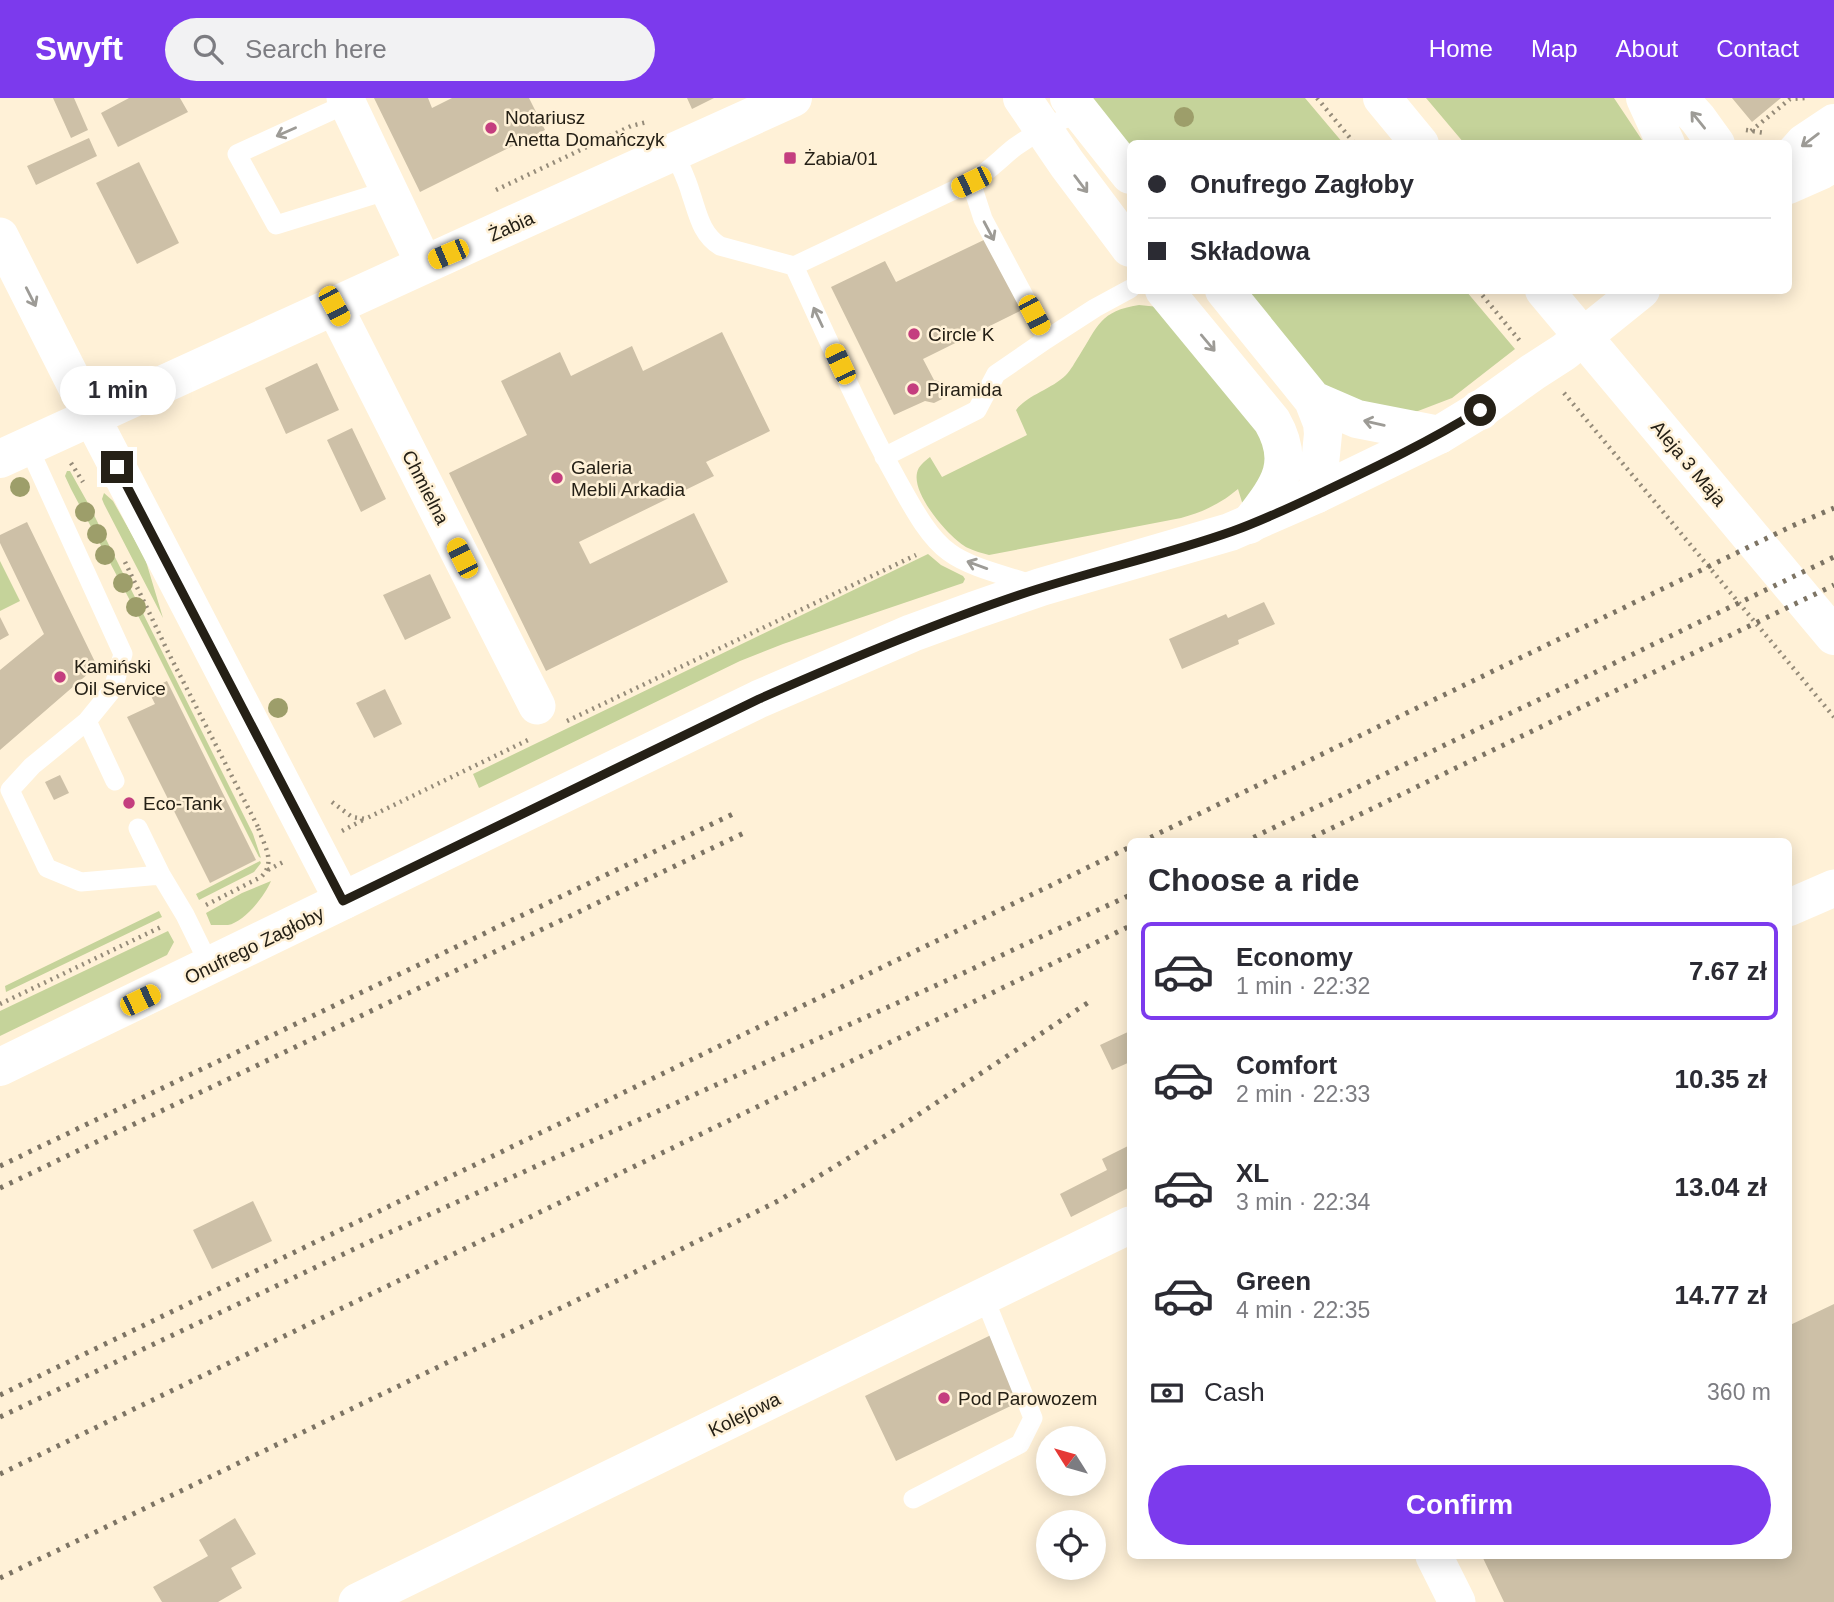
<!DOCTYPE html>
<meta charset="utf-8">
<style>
body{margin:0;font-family:Arial,sans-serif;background:#f2f2f3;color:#2b2b33;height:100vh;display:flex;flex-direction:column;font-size:26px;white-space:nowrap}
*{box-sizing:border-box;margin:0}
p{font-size:23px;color:#7c7c81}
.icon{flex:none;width:38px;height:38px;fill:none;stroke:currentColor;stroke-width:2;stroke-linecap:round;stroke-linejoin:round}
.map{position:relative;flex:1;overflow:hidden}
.panel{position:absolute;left:1127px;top:740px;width:665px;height:721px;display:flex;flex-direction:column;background:#fff;border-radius:10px;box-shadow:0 4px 18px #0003}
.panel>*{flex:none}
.guide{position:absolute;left:1127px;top:42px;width:665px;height:154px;border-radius:10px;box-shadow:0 4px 18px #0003;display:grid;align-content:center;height:154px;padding:0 21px;background:#fff}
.needle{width:46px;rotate:307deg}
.buttons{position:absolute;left:1036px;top:1328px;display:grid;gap:14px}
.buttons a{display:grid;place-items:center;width:70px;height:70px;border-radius:50%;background:#fff;box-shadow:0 4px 18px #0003;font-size:35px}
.end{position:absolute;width:32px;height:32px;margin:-16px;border:9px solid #252016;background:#fff;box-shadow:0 0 0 4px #fff}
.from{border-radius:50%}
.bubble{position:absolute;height:49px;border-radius:24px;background:#fff;box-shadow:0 4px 18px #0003;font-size:23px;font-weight:600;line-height:49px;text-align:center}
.car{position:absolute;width:21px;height:42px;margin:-21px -10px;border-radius:9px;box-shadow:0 0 5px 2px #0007;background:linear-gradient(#f5c518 24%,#345 0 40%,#f5c518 0 76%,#345 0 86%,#f5c518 0)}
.guide b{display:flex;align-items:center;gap:24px;height:66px;font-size:26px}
.guide b+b{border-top:2px solid #e1e1e2}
.guide i{width:18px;height:18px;background:#2b2b33}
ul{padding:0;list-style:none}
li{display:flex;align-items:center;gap:21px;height:98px;margin:0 14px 10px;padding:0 7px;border:4px solid transparent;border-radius:10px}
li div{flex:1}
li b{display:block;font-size:26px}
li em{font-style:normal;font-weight:600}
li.on{border-color:#7c3aed}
li>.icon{width:63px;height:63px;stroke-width:1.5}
h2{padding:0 21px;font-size:32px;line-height:84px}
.pay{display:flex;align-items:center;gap:18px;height:77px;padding:0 21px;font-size:26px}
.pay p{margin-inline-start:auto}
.cta{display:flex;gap:14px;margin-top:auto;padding:14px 21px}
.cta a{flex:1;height:80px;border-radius:42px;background:#7c3aed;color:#fff;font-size:28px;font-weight:600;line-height:80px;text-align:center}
header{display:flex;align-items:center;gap:42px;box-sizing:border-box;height:98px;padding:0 35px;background:#7c3aed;color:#fff}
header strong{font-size:33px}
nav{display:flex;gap:38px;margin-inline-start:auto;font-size:24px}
.search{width:490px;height:63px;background:#f2f2f3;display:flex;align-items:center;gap:18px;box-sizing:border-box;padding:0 24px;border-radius:38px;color:#7c7c81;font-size:26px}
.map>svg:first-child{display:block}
.green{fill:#c5d39a}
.building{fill:#cdc0a7}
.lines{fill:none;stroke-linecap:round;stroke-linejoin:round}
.path{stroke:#958b79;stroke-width:4.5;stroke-dasharray:2 5;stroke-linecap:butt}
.service{stroke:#fff;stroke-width:19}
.minor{stroke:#fff;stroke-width:37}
.tertiary{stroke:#fff;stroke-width:38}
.secondary{stroke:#fff;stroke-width:38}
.primary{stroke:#fff;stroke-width:38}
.rail{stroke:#7d7464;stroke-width:5;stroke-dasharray:3.5 7;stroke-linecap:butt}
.tree{fill:#9d9e6a}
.oneway{stroke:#9d9b96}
.route{stroke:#252016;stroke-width:9}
.poi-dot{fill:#c43e7f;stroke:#fff1d7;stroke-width:2.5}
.labels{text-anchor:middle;stroke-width:5;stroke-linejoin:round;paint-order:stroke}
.poi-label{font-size:19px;fill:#252016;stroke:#fff1d7;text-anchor:start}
.street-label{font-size:19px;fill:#252016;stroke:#fff1d7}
</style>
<header>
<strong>Swyft</strong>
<div class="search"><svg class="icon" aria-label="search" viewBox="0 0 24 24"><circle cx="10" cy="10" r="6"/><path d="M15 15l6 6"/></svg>Search here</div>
<nav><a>Home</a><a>Map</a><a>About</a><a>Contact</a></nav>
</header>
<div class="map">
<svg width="1834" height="1504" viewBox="0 0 1834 1504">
<rect width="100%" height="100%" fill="#fff1d7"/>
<!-- green -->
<path class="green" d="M 1081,0 L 1305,0 L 1343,45 L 1130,46 L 1130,62 Z
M 1426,0 L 1614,0 L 1644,45 L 1464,45 Z
M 1237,193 L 1466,193 L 1515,251 L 1452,300 L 1418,313 L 1376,319 L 1313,286 Z
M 1139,207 L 1159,209 L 1278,333 L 1249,427 L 1238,391 C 1220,406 1203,414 1181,420 L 989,457 C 982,455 974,453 968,450 C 950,441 912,397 917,375 C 918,368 925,363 930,359 L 942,379 L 1027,337 L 1016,312 C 1029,296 1052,291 1066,277 C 1071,272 1075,264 1079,258 C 1098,228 1100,213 1139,207 Z
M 67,373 L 70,373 L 89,407 L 253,736 L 261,760 L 259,759 L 144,529 L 71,391 L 65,378 Z
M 104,395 L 113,403 L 145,460 L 163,520 L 104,406 L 102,401 Z
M 928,456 L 941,467 L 963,478 L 965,481 L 963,485 L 783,546 L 740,563 L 479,690 L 473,676 Z
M 0,463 L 20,503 L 0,513 Z
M 260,763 L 261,765 L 254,774 L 199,802 L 196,796 Z
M 271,783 C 265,798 244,824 228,827 C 223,827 217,827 211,827 L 206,815 L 242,795 Z
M 159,813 L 162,819 L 6,894 L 5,888 Z
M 168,833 L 174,844 L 167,857 L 0,938 L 0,913 Z"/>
<!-- building -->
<path class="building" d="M 53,0 L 74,0 L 88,32 L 71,40 Z
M 129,0 L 180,0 L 188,14 L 118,49 L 101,15 Z
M 374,0 L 428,0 L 432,10 L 452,0 L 529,0 L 545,32 L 420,94 Z
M 687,0 L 714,0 L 692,11 Z
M 1732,0 L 1781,0 L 1752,24 Z
M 89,40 L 97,58 L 36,87 L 27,68 Z
M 139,64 L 179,145 L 137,166 L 96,85 Z
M 988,140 L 1022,212 L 923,261 L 934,282 L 941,284 L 945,293 L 942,301 L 934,305 L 925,303 L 894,317 L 831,189 L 885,163 L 896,184 Z
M 722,234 L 770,333 L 706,364 L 714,378 L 579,444 L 590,466 L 694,415 L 728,484 L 546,573 L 449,375 L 527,337 L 501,283 L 560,254 L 571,278 L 632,248 L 643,273 Z
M 317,265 L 339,312 L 286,336 L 265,290 Z
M 352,330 L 386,401 L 361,414 L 327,342 Z
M 27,424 L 97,568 L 0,652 L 0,572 L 44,536 L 0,445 L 0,437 Z
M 430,476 L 451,520 L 405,542 L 383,497 Z
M 1264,504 L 1275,526 L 1238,542 L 1239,546 L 1182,571 L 1169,541 L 1226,516 L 1228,520 Z
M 0,519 L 9,537 L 0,542 Z
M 167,583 L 256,762 L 210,785 L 127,619 L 155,606 L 148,592 Z
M 385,591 L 402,626 L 374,640 L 356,605 Z
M 60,677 L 69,695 L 54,702 L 45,684 Z
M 1130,933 L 1130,964 L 1112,972 L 1100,947 Z
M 1130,1047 L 1130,1089 L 1071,1119 L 1060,1096 L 1107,1072 L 1102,1061 Z
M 253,1103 L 272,1143 L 212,1171 L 193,1132 Z
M 1834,1206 L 1834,1504 L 1504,1504 L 1482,1458 L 1788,1458 L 1788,1228 Z
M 991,1237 L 1023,1302 L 896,1363 L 865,1298 Z
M 235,1420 L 256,1456 L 231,1470 L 242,1490 L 218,1504 L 162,1504 L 153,1489 L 208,1458 L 199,1442 Z"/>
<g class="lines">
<!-- path -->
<path class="path" d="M 1317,0 L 1355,46
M 1746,32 L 1765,35
M 1751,33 L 1790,1 L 1805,0
M 496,92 L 631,28 L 647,24
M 1478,192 L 1520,243
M 1564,295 L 1834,619
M 71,365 L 83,384
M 125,464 L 168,554 L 258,729
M 567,623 L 916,457
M 332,704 L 352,719 L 365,721 L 530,641
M 342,733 L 365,721
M 268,772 L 285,763
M 206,807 L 261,779 C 277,764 263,746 258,729
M 0,906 L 163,828"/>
<!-- service -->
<path class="service" d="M 348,5 L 237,56 L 276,127 L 389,92
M 1080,15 C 1056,23 1036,34 1015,49 C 1000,61 988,74 971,84 L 983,121 L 1047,241 L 1095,210 L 1130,191
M 674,54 C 680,68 687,81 691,96 C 698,116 701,136 720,148 L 794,168 L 971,84
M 794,168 C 828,241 860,315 899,385 C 912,408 928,439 949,454 C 970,470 1009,478 1034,487
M 28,348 L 123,556 L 113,591 L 87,623 L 32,668 L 10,692 L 47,770 L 81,784 L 161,777 L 185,817 L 210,868
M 884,359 L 977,312 L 996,276 L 1047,241
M 87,623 L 115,683
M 138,730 L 161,777
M 913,1401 L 1020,1346 L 1033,1320 L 984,1199"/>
<!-- minor -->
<path class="minor" d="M 345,0 L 424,166
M 0,138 L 91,318 L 343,803
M 334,208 L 537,608
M 1788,810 L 1834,790
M 1434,1458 L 1457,1504
M 357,1504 L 1130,1127"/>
<!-- tertiary -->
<path class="tertiary" d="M 1022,0 L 1067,66 L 1130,150
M 1069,0 L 1130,77
M 1164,192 L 1272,323 C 1298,368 1276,391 1249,427
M 1224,192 L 1313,302 L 1322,325 L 1323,336 L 1317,396
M 1313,302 L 1357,321 L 1439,337
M 0,361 C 264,239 528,119 793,0"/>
<!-- secondary -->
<path class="secondary" d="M 1382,0 L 1420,46
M 1645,0 L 1666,46
M 1679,0 L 1698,21 L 1716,46
M 1544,192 L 1834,538"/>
<!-- primary -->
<path class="primary" d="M 1788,63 L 1804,45 L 1834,25
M 1788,87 L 1822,72 L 1834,64
M 0,969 L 759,601 L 912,535 L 975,512 L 1041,489 L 1230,434 L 1317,396 L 1439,337 L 1480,312 L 1533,274 L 1564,254 L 1641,192"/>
<!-- rail -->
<path class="rail" d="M 1141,744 L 1792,428 L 1834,410
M 1244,744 L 1834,459
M 1303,744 L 1834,487
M 0,1068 L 735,715
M 0,1090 L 746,734
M 0,1297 L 1130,749
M 0,1319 L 373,1142 L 970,872 L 1130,797
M 0,1376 L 1130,828
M 0,1480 L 625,1179 L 778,1103 L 898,1030 L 1089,904"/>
</g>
<!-- trees -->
<g class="tree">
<circle cx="1184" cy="19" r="10"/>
<circle cx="20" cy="389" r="10"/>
<circle cx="85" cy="414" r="10"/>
<circle cx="97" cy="436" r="10"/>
<circle cx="105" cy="457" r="10"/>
<circle cx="123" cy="485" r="10"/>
<circle cx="136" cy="509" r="10"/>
<circle cx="278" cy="610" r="10"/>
</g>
<!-- one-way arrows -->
<defs><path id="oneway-shaft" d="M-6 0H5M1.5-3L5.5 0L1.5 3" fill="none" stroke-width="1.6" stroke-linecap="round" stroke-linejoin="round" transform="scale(1.75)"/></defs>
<g class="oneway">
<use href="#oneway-shaft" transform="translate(1698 22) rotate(-129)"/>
<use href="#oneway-shaft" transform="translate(286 34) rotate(156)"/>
<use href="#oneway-shaft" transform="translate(1810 42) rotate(143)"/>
<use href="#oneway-shaft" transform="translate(1081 86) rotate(53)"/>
<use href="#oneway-shaft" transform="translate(989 133) rotate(62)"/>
<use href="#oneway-shaft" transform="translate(31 199) rotate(63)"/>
<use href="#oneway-shaft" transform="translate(818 219) rotate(-115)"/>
<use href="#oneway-shaft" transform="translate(1208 245) rotate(50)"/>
<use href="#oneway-shaft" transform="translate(1374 325) rotate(-167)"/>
<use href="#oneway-shaft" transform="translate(977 467) rotate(-160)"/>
</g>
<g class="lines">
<!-- route -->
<path class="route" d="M 117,369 L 343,803 L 759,601 C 845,563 930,527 1019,497 C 1090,473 1163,458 1233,433 C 1264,422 1295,407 1325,393 C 1378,368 1430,343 1480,312"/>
</g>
<!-- markers -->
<g class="poi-dot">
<circle cx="491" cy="30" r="7"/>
<rect x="783" y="53" width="14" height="14" rx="3.5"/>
<circle cx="914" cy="236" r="7"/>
<circle cx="913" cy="291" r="7"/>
<circle cx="557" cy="380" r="7"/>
<circle cx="60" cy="579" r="7"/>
<circle cx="129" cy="705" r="7"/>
<circle cx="944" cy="1300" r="7"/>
</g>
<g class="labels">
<!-- poi labels -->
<g class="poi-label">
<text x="505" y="26">Notariusz<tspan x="505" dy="22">Anetta Domańczyk</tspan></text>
<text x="804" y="67">Żabia/01</text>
<text x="928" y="243">Circle K</text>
<text x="927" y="298">Piramida</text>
<text x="571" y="376">Galeria<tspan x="571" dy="22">Mebli Arkadia</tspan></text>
<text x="74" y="575">Kamiński<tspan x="74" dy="22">Oil Service</tspan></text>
<text x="143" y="712">Eco-Tank</text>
<text x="958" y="1307">Pod Parowozem</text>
</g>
<!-- street labels -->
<g class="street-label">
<text transform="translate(511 128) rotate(-24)" y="7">Żabia</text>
<text transform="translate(1689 365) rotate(50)" y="7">Aleja 3 Maja</text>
<text transform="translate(426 389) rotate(63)" y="7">Chmielna</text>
<text transform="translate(254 847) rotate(-26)" y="7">Onufrego Zagłoby</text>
<text transform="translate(744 1316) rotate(-26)" y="7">Kolejowa</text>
</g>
</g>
</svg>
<div class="buttons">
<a><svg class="needle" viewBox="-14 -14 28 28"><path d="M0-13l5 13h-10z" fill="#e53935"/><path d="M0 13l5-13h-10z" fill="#7c7c81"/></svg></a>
<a><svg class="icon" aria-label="locate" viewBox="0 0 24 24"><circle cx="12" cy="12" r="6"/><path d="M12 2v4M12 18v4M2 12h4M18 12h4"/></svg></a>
</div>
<i class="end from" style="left:1480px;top:312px"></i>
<i class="end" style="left:117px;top:369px"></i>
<div class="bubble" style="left:60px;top:268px;width:116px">1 min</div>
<i class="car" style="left:971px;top:84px;rotate:244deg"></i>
<i class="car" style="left:448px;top:156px;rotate:247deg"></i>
<i class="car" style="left:334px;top:208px;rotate:152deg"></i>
<i class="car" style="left:1034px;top:217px;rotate:152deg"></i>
<i class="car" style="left:840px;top:266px;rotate:335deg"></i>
<i class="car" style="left:462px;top:460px;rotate:333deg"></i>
<i class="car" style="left:140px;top:902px;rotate:64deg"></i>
<div class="guide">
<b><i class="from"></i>Onufrego Zagłoby</b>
<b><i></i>Składowa</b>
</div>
<section class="panel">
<h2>Choose a ride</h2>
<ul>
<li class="on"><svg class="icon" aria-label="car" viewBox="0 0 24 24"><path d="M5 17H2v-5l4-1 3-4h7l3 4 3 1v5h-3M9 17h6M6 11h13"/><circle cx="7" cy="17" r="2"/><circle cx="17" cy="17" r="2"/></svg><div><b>Economy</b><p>1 min · 22:32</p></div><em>7.67 zł</em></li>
<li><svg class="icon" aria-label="car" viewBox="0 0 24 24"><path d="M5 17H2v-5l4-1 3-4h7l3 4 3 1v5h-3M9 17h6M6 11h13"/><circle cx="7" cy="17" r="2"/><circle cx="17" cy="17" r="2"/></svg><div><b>Comfort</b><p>2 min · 22:33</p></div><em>10.35 zł</em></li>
<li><svg class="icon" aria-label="car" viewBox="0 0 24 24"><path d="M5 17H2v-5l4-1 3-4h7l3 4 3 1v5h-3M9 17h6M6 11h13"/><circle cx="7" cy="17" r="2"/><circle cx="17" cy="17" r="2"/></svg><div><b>XL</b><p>3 min · 22:34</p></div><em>13.04 zł</em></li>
<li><svg class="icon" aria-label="car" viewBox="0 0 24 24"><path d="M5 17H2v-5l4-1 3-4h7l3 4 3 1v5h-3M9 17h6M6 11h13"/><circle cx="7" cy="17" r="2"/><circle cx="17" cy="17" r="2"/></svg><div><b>Green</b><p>4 min · 22:35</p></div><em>14.77 zł</em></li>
</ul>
<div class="pay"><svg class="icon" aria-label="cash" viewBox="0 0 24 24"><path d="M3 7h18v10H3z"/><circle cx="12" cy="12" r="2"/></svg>Cash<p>360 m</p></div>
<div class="cta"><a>Confirm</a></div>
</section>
</div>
